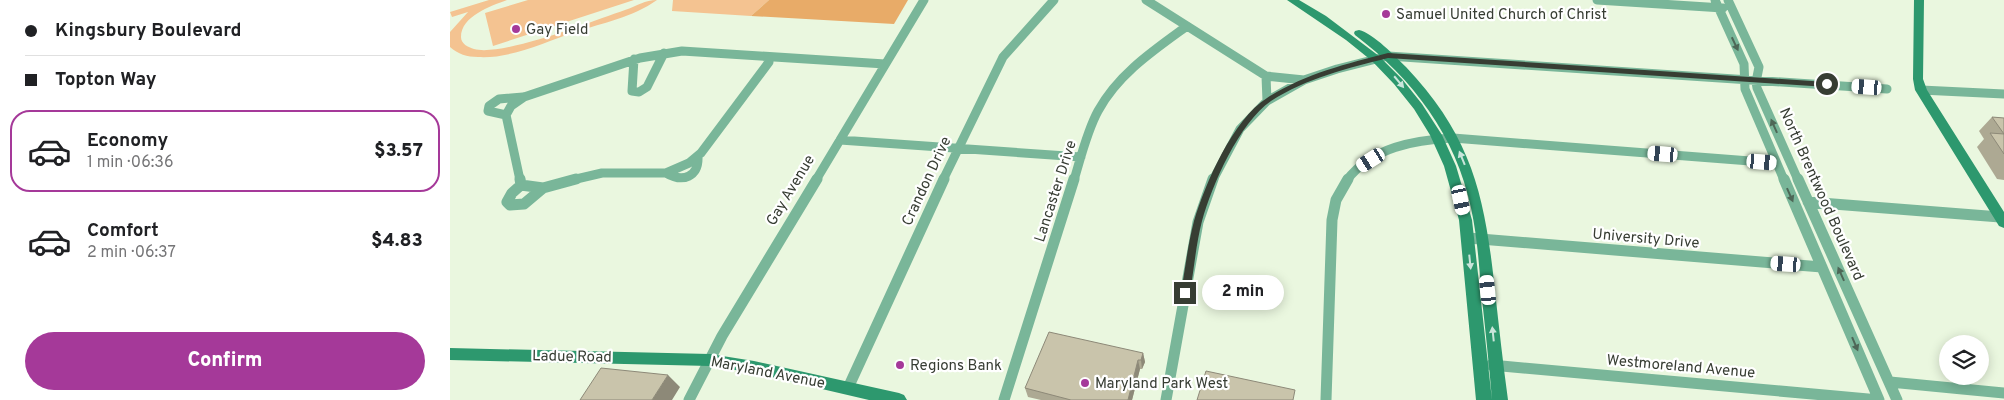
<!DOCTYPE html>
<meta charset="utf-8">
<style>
body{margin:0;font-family:Overpass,sans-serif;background:#f2f2f2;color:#202124;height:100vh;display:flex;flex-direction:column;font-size:19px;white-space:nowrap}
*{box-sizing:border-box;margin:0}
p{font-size:16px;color:#757577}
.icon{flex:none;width:28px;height:28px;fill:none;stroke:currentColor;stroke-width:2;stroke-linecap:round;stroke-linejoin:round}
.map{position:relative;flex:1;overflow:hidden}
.sheet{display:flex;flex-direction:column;background:#fff;width:450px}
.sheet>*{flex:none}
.banner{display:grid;align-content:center;height:110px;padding:0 25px;background:#fff}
.buttons{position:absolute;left:1489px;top:335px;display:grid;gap:10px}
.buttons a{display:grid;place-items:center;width:50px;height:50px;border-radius:50%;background:#fff;box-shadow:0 2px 12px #0003;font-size:25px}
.end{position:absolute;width:22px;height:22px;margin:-11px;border:6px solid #373d33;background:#fff;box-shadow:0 0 0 2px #fff}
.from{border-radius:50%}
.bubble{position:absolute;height:35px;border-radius:18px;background:#fff;box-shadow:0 2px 12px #0003;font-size:16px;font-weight:800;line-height:35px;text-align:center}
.car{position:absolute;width:15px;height:30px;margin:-15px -8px;border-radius:6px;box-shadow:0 0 4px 1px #0007;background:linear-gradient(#fff 24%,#345 0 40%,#fff 0 76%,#345 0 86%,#fff 0)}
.banner b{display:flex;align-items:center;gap:18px;height:48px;font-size:19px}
.banner b+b{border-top:1px solid #e0e0e0}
.banner i{width:12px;height:12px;background:#202124}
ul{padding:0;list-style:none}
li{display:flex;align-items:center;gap:15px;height:82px;margin:0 10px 8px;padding:0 15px;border:2px solid transparent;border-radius:20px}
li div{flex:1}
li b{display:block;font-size:19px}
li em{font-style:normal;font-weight:800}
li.on{border-color:#a53999}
li>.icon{width:45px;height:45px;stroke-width:1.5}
.button{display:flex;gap:10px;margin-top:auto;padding:10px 25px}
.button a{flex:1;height:58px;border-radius:30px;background:#a53999;color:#fff;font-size:20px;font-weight:800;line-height:58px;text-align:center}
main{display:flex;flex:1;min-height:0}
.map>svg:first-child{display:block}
.green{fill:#f4c391}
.forest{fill:#e8ab68}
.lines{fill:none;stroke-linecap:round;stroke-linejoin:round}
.street-far1{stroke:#79b699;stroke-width:9}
.street{stroke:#79b699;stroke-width:11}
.secondary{fill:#2d986e;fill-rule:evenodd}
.wall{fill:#ada993}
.shaded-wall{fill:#8d8978}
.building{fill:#c9c4ab;stroke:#8d8978}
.oneway{fill:#4e6757}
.oneway2{fill:#cae5db}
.route{fill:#373d33}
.poi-dot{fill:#a53999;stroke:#fff;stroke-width:2}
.labels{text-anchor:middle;stroke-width:4.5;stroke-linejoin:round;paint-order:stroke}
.poi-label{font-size:15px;fill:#373d33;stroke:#fff;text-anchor:start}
.street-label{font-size:15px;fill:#373d33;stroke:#fff}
</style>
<main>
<section class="sheet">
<div class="banner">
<b><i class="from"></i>Kingsbury Boulevard</b>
<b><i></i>Topton Way</b>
</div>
<ul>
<li class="on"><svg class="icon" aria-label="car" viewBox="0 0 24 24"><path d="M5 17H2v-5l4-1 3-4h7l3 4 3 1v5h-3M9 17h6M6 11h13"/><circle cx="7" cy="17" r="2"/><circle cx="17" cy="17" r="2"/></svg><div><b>Economy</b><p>1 min · 06:36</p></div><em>$3.57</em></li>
<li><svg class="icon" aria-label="car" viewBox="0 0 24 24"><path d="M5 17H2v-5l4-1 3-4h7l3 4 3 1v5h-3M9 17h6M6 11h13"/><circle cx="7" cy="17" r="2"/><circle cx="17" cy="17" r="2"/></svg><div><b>Comfort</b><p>2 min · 06:37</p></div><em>$4.83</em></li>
</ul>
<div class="button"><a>Confirm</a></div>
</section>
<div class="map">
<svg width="1554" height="400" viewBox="0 0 1554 400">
<rect width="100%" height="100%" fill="#eaf7df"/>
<!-- green -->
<path class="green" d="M 39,0 L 57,0 C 41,6 11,16 11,37 C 11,44 18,47 24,49 C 52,57 143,21 175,10 C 187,6 195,0 207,0 C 183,17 153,23 125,32 C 95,42 61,59 28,57 C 17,57 8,54 0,47 L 0,32 L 18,12 L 2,17 L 0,12 Z
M 78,0 L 184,0 L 43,46 L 35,13 Z
M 223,0 L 319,0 L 301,16 L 222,11 Z"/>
<!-- forest -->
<path class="forest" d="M 319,0 L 458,0 L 444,24 L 301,16 Z"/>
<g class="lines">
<!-- street-far1 -->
<path class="street-far1" d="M 696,0 L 816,76 L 854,80 L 887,69 L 938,56 L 1437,89
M 1147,0 L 1273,8
M 1265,0 L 1294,64 L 1295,89 L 1334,180
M 1278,0 L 1309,67 L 1306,82 L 1307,88 L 1348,180
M 184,59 L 182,91 L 189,92 L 197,87 L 214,53
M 1471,90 L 1554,94
M 817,101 L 854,80
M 56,115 L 38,111 L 39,106 L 49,99 L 73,97
M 390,140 L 631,157
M 216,173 C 233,183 249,177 248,156
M 70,180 L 56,115 L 61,106 L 74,97 L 190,58 L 232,51 L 435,64
M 122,180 L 152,173 L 216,173 L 239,163 L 251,153 L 319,62
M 366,180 L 474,0
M 493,180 L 553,57 L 604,0
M 624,180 C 631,157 637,131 648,111 C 668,74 704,50 737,26
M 763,180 L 790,129 L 817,101 L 816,76
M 897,180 C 922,147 965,140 1003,138 L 1326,163"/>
<!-- street -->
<path class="street" d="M 70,179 L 71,185 L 93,188 L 126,179
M 1334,179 L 1429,400
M 1348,179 L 1447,400
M 71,185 L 62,193 L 57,202 L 60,205 L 74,204 L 93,188
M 1358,202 L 1550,217
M 1018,238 L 1372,267
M 1041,365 L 1429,400
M 1440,382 L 1554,393
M 398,388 L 494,179
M 239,400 L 272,336 L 367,179
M 554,400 L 624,179
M 716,400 L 748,222 L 763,179
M 876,400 L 882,220 L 886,200 L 898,179"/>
<!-- secondary -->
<path class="secondary" d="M 837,0 L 849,0 L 876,16 L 929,56 L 952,79 L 972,104 L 992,135 L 1006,166 L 1022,220 L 1042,400 L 1026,400 L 1009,220 L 994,166 L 980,135 L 964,109 L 944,84 L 922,61 L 896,40 Z
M 1464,0 L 1474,0 L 1473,79 L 1477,90 L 1554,212 L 1554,228 L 1549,226 L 1465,90 L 1463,79 Z
M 909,30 C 923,33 946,57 956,67 C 1023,138 1035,197 1045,291 C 1049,327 1053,364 1058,400 L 1042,400 C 1039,363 1035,327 1031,290 C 1029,263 1027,235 1021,208 C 1006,136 963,79 905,35 L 904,33 L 905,31 Z
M 0,348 L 260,354 L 304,361 L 449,393 L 454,395 L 457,400 L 419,400 L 304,373 L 260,366 L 0,360 Z"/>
</g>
<!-- wall -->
<path class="wall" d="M 1542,117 L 1554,118 L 1554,180 L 1547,179 L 1527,147 L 1534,139 L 1529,131 Z
M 693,353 L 695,362 L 692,369 L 690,369 L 682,400 L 591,400 L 578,397 L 575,388 Z"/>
<!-- shaded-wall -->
<path class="shaded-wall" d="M 693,353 L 695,362 L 692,369 L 691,360 Z
M 688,360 L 690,369 L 682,400 L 678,400 Z
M 218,375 L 230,387 L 222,400 L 202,400 Z"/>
<!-- building -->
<path class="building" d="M 1542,117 L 1554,118 L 1554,134 Z
M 1540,133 L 1554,134 L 1554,154 Z
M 599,332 L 693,353 L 691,360 L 688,360 L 678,400 L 621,400 L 575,388 Z
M 151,368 L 218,375 L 202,400 L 130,400 Z
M 756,371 L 845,390 L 843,400 L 747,400 Z"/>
<!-- one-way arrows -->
<defs><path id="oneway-solid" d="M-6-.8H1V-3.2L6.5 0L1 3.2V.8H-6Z" transform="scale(1.25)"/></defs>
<g class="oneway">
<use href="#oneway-solid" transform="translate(1285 44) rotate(65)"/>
<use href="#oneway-solid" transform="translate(1324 126) rotate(-114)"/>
<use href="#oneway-solid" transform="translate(1340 195) rotate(66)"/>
<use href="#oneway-solid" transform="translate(1391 274) rotate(-114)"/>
<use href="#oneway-solid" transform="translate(1405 344) rotate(67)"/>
</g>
<g class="oneway2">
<use href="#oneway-solid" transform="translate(949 82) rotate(50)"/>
<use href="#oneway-solid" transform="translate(1012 158) rotate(-112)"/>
<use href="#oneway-solid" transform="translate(1020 262) rotate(84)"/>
<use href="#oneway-solid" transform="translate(1043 334) rotate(-96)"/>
</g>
<!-- route -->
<path class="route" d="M 938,53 L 1377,82 L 1380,84 L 1377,87 L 938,58 C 898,68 857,78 821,101 C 789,123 762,185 752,221 C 746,244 744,269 740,293 L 738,295 L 732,295 L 731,293 C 735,269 738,244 744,221 C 755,184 783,119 817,98 C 854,74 896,64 938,53 Z"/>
<!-- markers -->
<g class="poi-dot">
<circle cx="936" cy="14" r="5"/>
<circle cx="66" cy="29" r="5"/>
<circle cx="450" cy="365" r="5"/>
<circle cx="635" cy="383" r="5"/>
</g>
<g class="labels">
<!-- poi labels -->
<g class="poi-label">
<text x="946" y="19">Samuel United Church of Christ</text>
<text x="76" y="34">Gay Field</text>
<text x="460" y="370">Regions Bank</text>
<text x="645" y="388">Maryland Park West</text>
</g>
<!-- street labels -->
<g class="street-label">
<text transform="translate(476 181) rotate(-65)" y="5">Crandon Drive</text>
<text transform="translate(340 190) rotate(-59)" y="5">Gay Avenue</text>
<text transform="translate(605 191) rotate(-72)" y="5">Lancaster Drive</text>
<text transform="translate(1372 194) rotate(66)" y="5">North Brentwood Boulevard</text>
<text transform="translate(1196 238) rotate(5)" y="5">University Drive</text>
<text transform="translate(122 356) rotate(1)" y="5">Ladue Road</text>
<text transform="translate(1231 366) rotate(5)" y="5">Westmoreland Avenue</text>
<text transform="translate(318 372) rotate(11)" y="5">Maryland Avenue</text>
</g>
</g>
</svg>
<div class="buttons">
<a><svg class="icon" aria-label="layers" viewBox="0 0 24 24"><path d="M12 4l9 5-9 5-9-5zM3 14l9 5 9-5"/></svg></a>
</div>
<i class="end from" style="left:1377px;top:84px"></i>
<i class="end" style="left:735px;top:293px"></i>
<div class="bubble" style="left:752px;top:275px;width:82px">2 min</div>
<i class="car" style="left:1417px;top:87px;rotate:274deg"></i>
<i class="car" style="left:1213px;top:154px;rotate:275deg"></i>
<i class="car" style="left:921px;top:160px;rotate:238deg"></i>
<i class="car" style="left:1312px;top:162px;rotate:95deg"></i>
<i class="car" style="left:1011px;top:200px;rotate:168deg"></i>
<i class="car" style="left:1336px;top:264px;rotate:274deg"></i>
<i class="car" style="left:1038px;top:290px;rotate:354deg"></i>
</div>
</main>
